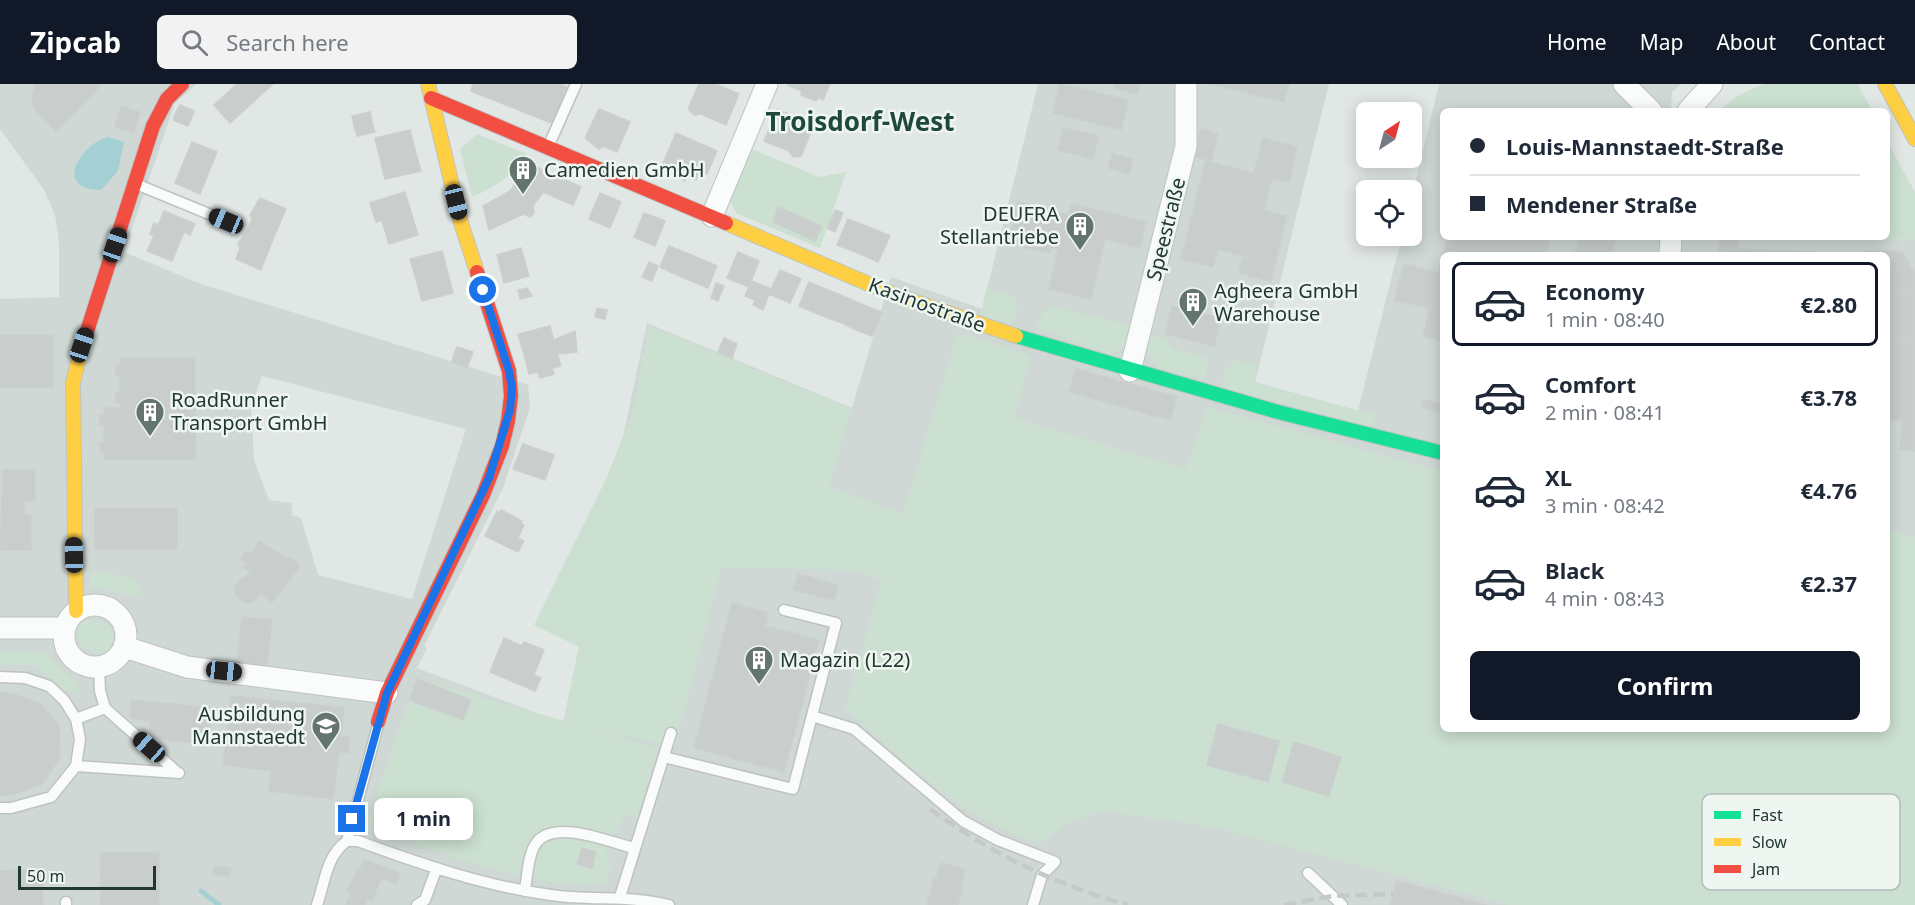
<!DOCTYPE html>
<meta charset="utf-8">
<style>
body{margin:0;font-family:"Noto Sans",sans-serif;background:#f2f2f3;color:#1f2937;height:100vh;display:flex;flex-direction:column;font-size:22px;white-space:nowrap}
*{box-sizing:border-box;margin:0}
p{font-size:20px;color:#747a83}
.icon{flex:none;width:33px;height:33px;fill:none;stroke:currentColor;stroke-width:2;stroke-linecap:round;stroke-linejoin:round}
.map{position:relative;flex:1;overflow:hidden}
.details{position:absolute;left:1440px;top:168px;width:450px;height:480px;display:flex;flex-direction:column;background:#fff;border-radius:9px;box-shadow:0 3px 15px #0003}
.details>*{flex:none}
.hud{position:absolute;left:1440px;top:24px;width:450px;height:132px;border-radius:9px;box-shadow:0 3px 15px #0003;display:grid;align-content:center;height:132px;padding:0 30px;background:#fff}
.needle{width:39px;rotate:36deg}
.fabs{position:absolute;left:1356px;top:18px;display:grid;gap:12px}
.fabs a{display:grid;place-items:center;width:66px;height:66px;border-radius:9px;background:#fff;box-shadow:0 3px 15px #0003;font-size:30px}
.scale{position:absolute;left:18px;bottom:15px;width:138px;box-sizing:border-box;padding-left:6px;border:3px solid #213830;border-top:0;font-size:16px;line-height:21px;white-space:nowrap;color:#213830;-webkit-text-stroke:4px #eff6f2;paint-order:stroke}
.end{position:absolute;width:27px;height:27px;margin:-14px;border:8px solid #1a73e8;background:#fff;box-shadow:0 0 0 3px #fff}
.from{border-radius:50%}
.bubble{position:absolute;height:42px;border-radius:9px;background:#fff;box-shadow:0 3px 15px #0003;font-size:20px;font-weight:700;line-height:42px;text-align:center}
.car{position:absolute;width:18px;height:36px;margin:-18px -9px;border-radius:8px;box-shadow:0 0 4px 2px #0007;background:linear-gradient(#222 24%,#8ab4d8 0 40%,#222 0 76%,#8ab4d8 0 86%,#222 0)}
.hud b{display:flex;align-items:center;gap:21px;height:57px;font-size:22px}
.hud b+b{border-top:2px solid #e0e1e3}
.hud i{width:15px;height:15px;background:#1f2937}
ul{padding:10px 0 0;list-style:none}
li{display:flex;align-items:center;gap:18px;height:84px;margin:0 12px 9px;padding:0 18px;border:3px solid transparent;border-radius:9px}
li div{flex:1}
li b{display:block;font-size:22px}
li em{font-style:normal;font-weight:700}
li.selected{border-color:#111827}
li>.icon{width:54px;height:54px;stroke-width:1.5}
.action{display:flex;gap:12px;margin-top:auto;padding:12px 30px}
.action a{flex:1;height:69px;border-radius:9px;background:#111827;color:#fff;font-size:24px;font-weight:700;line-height:69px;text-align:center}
header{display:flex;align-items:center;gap:36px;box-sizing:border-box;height:84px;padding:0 30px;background:#111827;color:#fff}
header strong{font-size:28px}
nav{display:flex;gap:33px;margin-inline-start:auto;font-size:21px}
.search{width:420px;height:54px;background:#f2f2f3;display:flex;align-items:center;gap:15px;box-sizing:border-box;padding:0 21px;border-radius:9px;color:#747a83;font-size:22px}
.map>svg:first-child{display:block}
.built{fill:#cfd8d4;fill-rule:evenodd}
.green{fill:#cbe0d0}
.water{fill:#a4d0d3}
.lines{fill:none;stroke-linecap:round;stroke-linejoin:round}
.stream{stroke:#a4d0d3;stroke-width:5}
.building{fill:#c9cecc;stroke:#cad0cd;stroke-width:1.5}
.lane-casing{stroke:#bec3c1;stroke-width:13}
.street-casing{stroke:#bec3c1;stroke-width:23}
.fast-casing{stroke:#bec4c1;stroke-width:16}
.slow-casing{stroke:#bec4c1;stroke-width:16}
.jam-casing{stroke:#bec4c1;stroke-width:16}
.lane{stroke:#fafbfb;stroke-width:10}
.street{stroke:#fafbfb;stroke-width:21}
.fast{stroke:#16e098;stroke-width:14}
.slow{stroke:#ffcf43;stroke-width:14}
.jam{stroke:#f24e42;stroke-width:14}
.rail{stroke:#c5c9c8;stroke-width:4.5;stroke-dasharray:12 6;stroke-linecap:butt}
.route{stroke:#1a73e8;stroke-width:8}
.labels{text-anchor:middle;stroke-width:5;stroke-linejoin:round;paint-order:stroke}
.poi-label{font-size:20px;fill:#213830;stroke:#eff6f2;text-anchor:start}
.street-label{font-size:20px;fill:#213830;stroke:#eff6f2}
.district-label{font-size:26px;font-weight:bold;fill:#1f493c;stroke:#eff6f2}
.key{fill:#eff6f2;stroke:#b1bdb8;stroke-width:1.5}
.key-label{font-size:16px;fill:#213830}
</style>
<header>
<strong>Zipcab</strong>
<div class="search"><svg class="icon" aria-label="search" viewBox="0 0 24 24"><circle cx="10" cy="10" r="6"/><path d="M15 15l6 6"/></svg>Search here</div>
<nav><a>Home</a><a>Map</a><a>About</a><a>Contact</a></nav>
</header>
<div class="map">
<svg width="1915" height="821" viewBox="0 0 1915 821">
<rect width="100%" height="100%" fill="#e1e7e4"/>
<!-- built -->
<path class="built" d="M 0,0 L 197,0 L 175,19 L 124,168 L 201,200 L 528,301 L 530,324 L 503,404 L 424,562 L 427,564 L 417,584 L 563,639 L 647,239 L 852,324 L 891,193 L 982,225 L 1038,0 L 1329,0 L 1255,298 L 1358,327 L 1402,152 L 1412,152 L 1412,112 L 1439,0 L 1681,0 L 1672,8 L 1671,27 L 1443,27 L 1443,153 L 1836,153 L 1915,156 L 1915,821 L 0,821 L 0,215 L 59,213 L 59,158 L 55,131 L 44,106 L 0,45 ZM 1443,171 L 1887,171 L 1887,645 L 1443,645 ZM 262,292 L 466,345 L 412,515 L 318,491 L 301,434 L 292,431 L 292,419 L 269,416 L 254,376 L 251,323 Z"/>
<!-- green -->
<path class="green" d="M 1764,0 L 1858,0 L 1872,27 L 1718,27 L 1737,12 Z
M 477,50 L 527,70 C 513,92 495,103 472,113 L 460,65 Z
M 1887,57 L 1915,108 L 1915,156 L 1836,153 L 1887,153 Z
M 752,65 L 819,93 L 846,88 L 820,164 L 736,129 L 730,116 Z
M 987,203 L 1013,212 L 1018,224 L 1013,240 L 980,232 Z
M 1053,223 L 1134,242 L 1129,262 L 1109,270 L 1037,244 L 1042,230 Z
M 648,241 L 851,325 L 829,403 L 903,429 L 958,248 L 1030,272 L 1015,334 L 1186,385 L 1207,323 L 1443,387 L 1443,645 L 1887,645 L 1887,445 L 1915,453 L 1915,821 L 1508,821 L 1213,743 L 1102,727 L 1066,740 L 1041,760 C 962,736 905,677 845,625 L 881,497 L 854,486 L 721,484 L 675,663 L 597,646 L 657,664 L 638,732 L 624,733 L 606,767 L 611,782 L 605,801 C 529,805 438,769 367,741 L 416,594 L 564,637 L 579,563 L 534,541 L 607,393 L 634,325 Z
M 1149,251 L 1165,255 L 1172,265 L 1208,274 L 1205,296 L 1158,284 L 1147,267 Z
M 1235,276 L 1258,282 L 1255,298 L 1378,332 L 1369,342 L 1221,303 L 1225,287 Z
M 97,487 L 130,493 L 139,499 L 140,509 L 135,512 L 90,503 L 90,489 Z
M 86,536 L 101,537 L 111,543 L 114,552 L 109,566 L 96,570 C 85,565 72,555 75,542 Z
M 0,566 L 43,568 L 76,598 L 80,609 L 77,611 L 68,608 L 34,581 L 0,581 Z"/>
<!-- water -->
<path class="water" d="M 109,53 L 124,58 L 118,87 L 101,106 C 51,106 82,58 109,53 Z"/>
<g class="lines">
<!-- stream -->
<path class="stream" d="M 201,807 L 219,821"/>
</g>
<!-- building -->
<path class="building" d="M 36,0 L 96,0 L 99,3 L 56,48 L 34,24 L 32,13 Z
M 237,0 L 273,0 L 230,39 L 214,21 Z
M 473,0 L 561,0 L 546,37 L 471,7 Z
M 561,0 L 567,3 L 553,39 L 546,37 Z
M 699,0 L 715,0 L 739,10 L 726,41 L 701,30 L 694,31 L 688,25 Z
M 830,0 L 823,16 L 818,13 L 816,17 L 801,11 L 802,7 L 787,1 Z
M 1060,0 L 1128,16 L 1121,46 L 1053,29 Z
M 1115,0 L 1134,0 L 1139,2 L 1137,10 L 1113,4 Z
M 1211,0 L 1289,0 L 1284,18 Z
M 180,21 L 194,27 L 191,35 L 176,28 Z
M 121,22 L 140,28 L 137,38 L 118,32 Z
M 599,25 L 630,38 L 617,68 L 603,62 L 599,65 L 585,54 Z
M 777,25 L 814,41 L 801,72 L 793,73 L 789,67 L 764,57 Z
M 176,28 L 191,35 L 188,42 L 173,36 Z
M 370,28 L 372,38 L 354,42 L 352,32 Z
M 118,32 L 137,38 L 134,48 L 115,43 Z
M 372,38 L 375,48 L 357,52 L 354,42 Z
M 1064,44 L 1098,52 L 1093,75 L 1058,66 Z
M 1201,44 L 1218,50 L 1211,77 L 1193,72 Z
M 410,46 L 415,66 L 380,75 L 375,54 Z
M 676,49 L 717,67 L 707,90 L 699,87 L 696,96 L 687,92 L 685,97 L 660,86 Z
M 1263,54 L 1297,63 L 1289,98 L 1254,89 Z
M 192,58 L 217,68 L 200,110 L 175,99 Z
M 415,66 L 421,87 L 385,95 L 380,75 Z
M 1112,69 L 1133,75 L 1129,90 L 1108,84 Z
M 1206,77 L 1272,94 L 1264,126 L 1197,110 Z
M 530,80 L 581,103 L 573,121 L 543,108 L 533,122 L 534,129 L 530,133 L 523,130 L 489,146 L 483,122 L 510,107 Z
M 405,108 L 418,151 L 389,160 L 376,117 Z
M 600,109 L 621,118 L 610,144 L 589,135 Z
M 1197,110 L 1287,132 L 1275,180 L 1186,157 Z
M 260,114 L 286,125 L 273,155 L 248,145 L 252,135 L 250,131 Z
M 376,117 L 382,136 L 376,138 L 370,119 Z
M 1018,117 L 1068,131 L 1071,120 L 1146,138 L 1140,164 L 1105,155 L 1091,215 L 1049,205 L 1058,165 L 1051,163 L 1049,169 L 1008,159 Z
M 778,123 L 822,142 L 815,157 L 773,138 Z
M 835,126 L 843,129 L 835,148 L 827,144 Z
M 164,127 L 195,140 L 190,151 L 184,148 L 172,177 L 147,167 L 154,152 L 150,150 L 154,139 L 158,141 Z
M 644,129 L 665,137 L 655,162 L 634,153 Z
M 848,135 L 869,143 L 858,169 L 837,161 Z
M 869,143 L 890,152 L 878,178 L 858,169 Z
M 248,145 L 273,155 L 261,186 L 236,175 L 240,164 L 238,160 Z
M 1448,153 L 1550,153 L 1545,171 L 1443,171 Z
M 1579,153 L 1616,153 L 1611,171 L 1574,171 Z
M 1720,153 L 1738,153 L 1738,165 L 1719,164 Z
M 1186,157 L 1218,165 L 1213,183 L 1181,175 Z
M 669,162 L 694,172 L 684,194 L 660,183 Z
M 521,164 L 529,192 L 504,199 L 497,171 Z
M 1719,164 L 1833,169 L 1833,171 L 1719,171 Z
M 442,167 L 447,186 L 416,195 L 410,175 Z
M 1863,167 L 1902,168 L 1915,190 L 1915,210 L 1887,209 L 1887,171 L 1863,171 Z
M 738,168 L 759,177 L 749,203 L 727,194 Z
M 694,172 L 717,182 L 708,204 L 684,194 Z
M 1243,172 L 1275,180 L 1271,197 L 1239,189 Z
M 1443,172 L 1443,257 L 1423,252 Z
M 649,178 L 658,182 L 652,197 L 642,193 Z
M 1404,180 L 1439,189 L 1430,224 L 1395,216 Z
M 447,186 L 453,209 L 422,217 L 416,195 Z
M 780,186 L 801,195 L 790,219 L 769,210 Z
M 751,197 L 762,201 L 755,216 L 745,212 Z
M 809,198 L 823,204 L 813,228 L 799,222 Z
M 716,199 L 724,202 L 718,217 L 711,214 Z
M 762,201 L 771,205 L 763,226 L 753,221 Z
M 527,204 L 532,212 L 520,215 L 518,206 Z
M 823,204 L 838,210 L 828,234 L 813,228 Z
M 1887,209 L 1915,210 L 1915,254 L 1887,253 Z
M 838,210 L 852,216 L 842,239 L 828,234 Z
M 852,216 L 866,222 L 856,246 L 842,239 Z
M 866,222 L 882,228 L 872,252 L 856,246 Z
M 1172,222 L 1221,234 L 1214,262 L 1166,250 Z
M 597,224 L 607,226 L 605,235 L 595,233 Z
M 550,242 L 555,262 L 524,270 L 518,250 Z
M 575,247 L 577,268 L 558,270 L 554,256 Z
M 0,251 L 53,251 L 53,303 L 0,303 Z
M 1887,253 L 1915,254 L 1915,367 L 1900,366 L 1903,336 L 1887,336 Z
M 724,254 L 737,260 L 732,274 L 718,268 Z
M 555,262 L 561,282 L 552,284 L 554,290 L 540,294 L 538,288 L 529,290 L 524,270 Z
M 457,263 L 473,268 L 470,276 L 454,270 Z
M 454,270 L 470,276 L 467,283 L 452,278 Z
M 120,274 L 195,274 L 195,325 L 121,325 L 121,319 L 116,319 L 116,309 L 120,309 L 120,291 L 116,291 L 116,281 L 121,281 Z
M 1076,285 L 1177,313 L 1170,336 L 1069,308 Z
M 1423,315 L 1441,320 L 1439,328 L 1421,323 Z
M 104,324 L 195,325 L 196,375 L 104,375 L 104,368 L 100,368 L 100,358 L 104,358 L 104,341 L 100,341 L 100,331 L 104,331 Z
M 523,360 L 554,371 L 545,396 L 513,385 Z
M 3,386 L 35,386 L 35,417 L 24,417 L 24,429 L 31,433 L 31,466 L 0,466 Z
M 95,424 L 177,424 L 177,465 L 95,465 Z
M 501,426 L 522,437 L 521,439 L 524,441 L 518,454 L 524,457 L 518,468 L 485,452 L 497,427 L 500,429 Z
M 260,457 L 288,476 L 290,473 L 297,479 L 299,484 L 272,518 L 260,509 L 254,517 L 246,519 L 236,512 L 234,504 L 240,496 L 251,489 L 243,483 L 246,479 L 240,475 L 246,467 L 251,470 Z
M 798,490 L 838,501 L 834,516 L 793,506 Z
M 732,519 L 768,529 L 765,542 L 819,556 L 784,688 L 694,664 Z
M 242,533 L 272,536 L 267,583 L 237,579 Z
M 504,554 L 522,562 L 524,558 L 544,566 L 534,591 L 541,594 L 535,607 L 490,588 Z
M 417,595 L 471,616 L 463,636 L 409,616 Z
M 0,608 L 11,609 L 40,619 L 59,642 L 60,674 L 42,700 L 12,711 L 0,711 Z
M 231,612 L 318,621 L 311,691 L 223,681 Z
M 132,616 L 212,624 L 209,660 L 149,654 L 151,637 L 130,634 Z
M 318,621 L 344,624 L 341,652 L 349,653 L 348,669 L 339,668 L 333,715 L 301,711 L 303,690 L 311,691 Z
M 1218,640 L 1279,657 L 1268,698 L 1207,681 Z
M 1294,658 L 1341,673 L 1329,712 L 1282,698 Z
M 271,687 L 303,690 L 301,711 L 269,707 Z
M 582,764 L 596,768 L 592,784 L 577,780 Z
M 159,768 L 159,821 L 101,821 L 100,769 Z
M 364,776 L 400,789 L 396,800 L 360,785 Z
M 941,779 L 965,785 L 961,802 L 936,795 Z
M 214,782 L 231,784 L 229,793 L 213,790 Z
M 358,784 L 381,794 L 372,817 L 367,816 L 365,821 L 349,821 L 346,820 L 351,809 L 347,808 Z
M 42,785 L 43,821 L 0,821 L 0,787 Z
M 934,794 L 963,802 L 958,821 L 927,821 Z
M 1397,797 L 1487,821 L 1390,821 Z"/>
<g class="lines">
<!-- lane casing -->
<g class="lane-casing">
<path id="lane" d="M 548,63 L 576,0
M 136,100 L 226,137
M 0,593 L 25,594 L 49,602 L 64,616 L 76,635 L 80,655 L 76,682 L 51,713 L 11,724 L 0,724
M 105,624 L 178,689
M 812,632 L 854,645 L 963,737 L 998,756 L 1055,778 L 1042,791 L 1033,821
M 76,635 L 105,624 L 100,607 L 99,583
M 664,673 L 793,705 L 836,539 L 784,526
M 76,682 L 179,689
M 347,757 L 358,757 C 421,780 484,802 551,811 C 591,817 630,811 669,821
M 1308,789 L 1342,821
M 525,807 C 527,794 528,768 537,758 C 556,735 609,758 634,764
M 620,813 L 671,649
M 66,821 L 66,818
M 317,821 C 325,798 326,772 347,757 L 378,641
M 417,821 L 425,816 L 436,786"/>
</g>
<!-- street casing -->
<g class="street-casing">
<path id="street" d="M 1624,0 L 1651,27
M 1688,27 L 1712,0
M 712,132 L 767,0
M 1670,171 L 1671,153
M 1130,287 L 1186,62 L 1186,0
M64 552a31 31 0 1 1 62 0a31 31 0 1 1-62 0Z
M 0,544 L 65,544
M 125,563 L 187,583 L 387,609"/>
</g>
<!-- fast casing -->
<g class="fast-casing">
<path id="fast" d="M 1016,252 L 1278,328 L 1443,369"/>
</g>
<!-- slow casing -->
<g class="slow-casing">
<path id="slow" d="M 428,0 L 461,139 L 477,188
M 1885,0 L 1915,55
M 726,139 L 890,209 L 1016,252
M 76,527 L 73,299 L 80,269"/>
</g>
<!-- jam casing -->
<g class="jam-casing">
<path id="jam" d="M 431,14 L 726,139
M 80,269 L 153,42 L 167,15 L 182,0
M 378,638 L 387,609 L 483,411 L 502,362 L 508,337 L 511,312 L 509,287 L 477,188"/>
</g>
<!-- lane -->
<use href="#lane" class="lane"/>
<!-- street -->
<use href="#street" class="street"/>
<!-- fast -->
<use href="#fast" class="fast"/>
<!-- slow -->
<use href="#slow" class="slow"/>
<!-- jam -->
<use href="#jam" class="jam"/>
<!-- rail -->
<path class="rail" d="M 930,725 C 990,769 1056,801 1128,821
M 1284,821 L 1333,812 L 1393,810"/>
</g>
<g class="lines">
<!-- route -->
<path class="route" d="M 352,735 L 387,609 L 489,394 L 510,326 L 512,304 L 509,287 L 483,206"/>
</g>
<!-- icons -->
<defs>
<g id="building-pin" transform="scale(1.5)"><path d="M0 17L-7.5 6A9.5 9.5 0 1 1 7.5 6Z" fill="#64756f" stroke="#eff6f2"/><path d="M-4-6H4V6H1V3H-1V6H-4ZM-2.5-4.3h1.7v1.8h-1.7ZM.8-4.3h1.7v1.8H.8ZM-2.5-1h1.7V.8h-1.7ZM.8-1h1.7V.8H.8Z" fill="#fff"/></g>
<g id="school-pin" transform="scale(1.5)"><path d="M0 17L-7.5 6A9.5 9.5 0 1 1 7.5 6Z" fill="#64756f" stroke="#eff6f2"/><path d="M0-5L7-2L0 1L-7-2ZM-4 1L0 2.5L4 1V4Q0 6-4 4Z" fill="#fff"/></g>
</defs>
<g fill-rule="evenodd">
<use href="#building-pin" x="523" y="86"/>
<use href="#building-pin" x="1080" y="142"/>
<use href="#building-pin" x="1193" y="218"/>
<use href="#building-pin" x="150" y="328"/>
<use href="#building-pin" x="759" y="576"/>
<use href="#school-pin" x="326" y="642"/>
</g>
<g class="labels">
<!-- poi labels -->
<g class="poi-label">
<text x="544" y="93">Camedien GmbH</text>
<text x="1059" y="137" text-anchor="end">DEUFRA<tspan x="1059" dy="23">Stellantriebe</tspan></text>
<text x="1214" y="214">Agheera GmbH<tspan x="1214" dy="23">Warehouse</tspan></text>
<text x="171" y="323">RoadRunner<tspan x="171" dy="23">Transport GmbH</tspan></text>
<text x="780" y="583">Magazin (L22)</text>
<text x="305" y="637" text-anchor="end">Ausbildung<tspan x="305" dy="23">Mannstaedt</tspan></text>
</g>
<!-- street labels -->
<g class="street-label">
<text transform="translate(1166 145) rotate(-76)" y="7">Speestraße</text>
<text transform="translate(927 221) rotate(20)" y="7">Kasinostraße</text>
</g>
<!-- district labels -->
<g class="district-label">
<text x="860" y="47">Troisdorf-West</text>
</g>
</g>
<!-- legend -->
<rect x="1702" y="710" width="198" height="96" rx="9" class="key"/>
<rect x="1714" y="727" width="27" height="8" fill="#16e098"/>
<rect x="1714" y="754" width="27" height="8" fill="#ffcf43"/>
<rect x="1714" y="781" width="27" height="8" fill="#f24e42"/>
<g class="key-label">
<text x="1752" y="737">Fast</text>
<text x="1752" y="764">Slow</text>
<text x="1752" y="791">Jam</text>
</g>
</svg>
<div class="fabs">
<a><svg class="needle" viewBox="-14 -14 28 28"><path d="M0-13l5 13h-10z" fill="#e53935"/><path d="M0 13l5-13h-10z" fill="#747a83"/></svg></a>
<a><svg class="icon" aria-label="locate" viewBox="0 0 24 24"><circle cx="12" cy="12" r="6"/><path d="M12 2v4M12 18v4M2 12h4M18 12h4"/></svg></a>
</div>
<div class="scale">50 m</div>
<i class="end from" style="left:483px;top:206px"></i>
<i class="end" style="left:352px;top:735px"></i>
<div class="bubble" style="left:374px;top:714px;width:99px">1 min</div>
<i class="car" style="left:456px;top:118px;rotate:166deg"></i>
<i class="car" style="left:226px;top:137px;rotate:293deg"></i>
<i class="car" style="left:115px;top:161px;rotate:19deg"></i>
<i class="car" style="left:82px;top:261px;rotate:18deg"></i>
<i class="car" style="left:74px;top:471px;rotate:359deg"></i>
<i class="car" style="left:224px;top:587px;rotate:96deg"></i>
<i class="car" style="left:149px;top:663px;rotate:311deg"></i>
<div class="hud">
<b><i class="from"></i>Louis-Mannstaedt-Straße</b>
<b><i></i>Mendener Straße</b>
</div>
<section class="details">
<ul>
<li class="selected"><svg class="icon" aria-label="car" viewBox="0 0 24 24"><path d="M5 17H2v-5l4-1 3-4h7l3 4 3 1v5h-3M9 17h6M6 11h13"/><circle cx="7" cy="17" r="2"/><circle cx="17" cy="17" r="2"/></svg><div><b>Economy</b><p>1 min · 08:40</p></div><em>€2.80</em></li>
<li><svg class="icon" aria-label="car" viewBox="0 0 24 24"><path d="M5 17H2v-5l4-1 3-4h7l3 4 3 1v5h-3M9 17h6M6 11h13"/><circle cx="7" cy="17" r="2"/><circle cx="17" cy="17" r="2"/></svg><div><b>Comfort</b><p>2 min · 08:41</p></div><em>€3.78</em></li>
<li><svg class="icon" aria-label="car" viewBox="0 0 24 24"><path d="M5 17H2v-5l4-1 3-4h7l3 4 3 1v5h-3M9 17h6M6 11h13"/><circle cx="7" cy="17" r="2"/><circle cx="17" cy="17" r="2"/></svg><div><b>XL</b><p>3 min · 08:42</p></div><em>€4.76</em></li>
<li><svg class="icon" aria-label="car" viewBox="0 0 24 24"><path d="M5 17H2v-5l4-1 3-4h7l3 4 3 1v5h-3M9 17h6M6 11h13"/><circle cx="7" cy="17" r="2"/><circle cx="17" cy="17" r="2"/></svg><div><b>Black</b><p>4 min · 08:43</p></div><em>€2.37</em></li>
</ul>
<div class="action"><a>Confirm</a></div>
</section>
</div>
